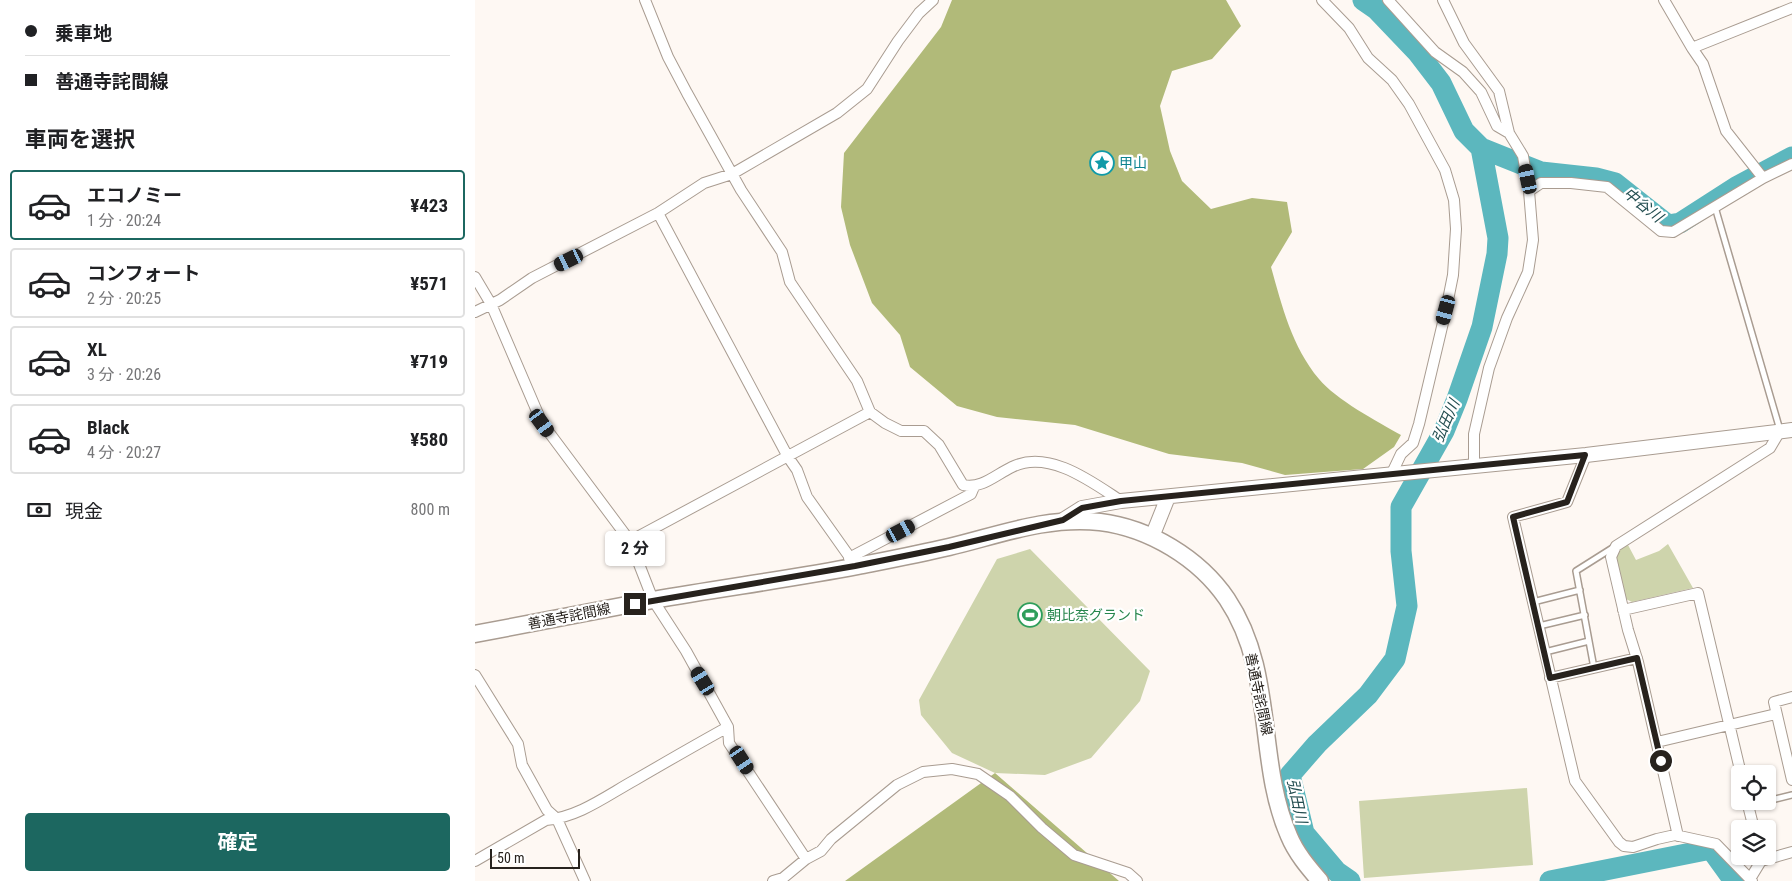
<!DOCTYPE html>
<html lang="ja">
<meta charset="utf-8">
<style>
body{margin:0;font-family:"Roboto Condensed","Noto Sans JP",sans-serif;background:#f2f2f2;color:#202124;height:100vh;display:flex;flex-direction:column;font-size:19px;white-space:nowrap}
*{box-sizing:border-box;margin:0}
p{font-size:16px;color:#757577}
.icon{flex:none;width:28px;height:28px;fill:none;stroke:currentColor;stroke-width:2;stroke-linecap:round;stroke-linejoin:round}
.map{position:relative;flex:1;overflow:hidden}
.drawer{display:flex;flex-direction:column;background:#fff;width:475px}
.drawer>*{flex:none}
.banner{display:grid;align-content:center;height:110px;padding:0 25px;background:#fff}
.fabs{position:absolute;left:1256px;top:765px;display:grid;gap:10px}
.fabs a{display:grid;place-items:center;width:45px;height:45px;border-radius:5px;background:#fff;box-shadow:0 1px 4px #0004;font-size:25px}
.scale{position:absolute;left:15px;bottom:12px;width:90px;box-sizing:border-box;padding-left:5px;border:2px solid #27221d;border-top:0;font-size:14px;line-height:18px;white-space:nowrap;color:#27221d;-webkit-text-stroke:4px #fff;paint-order:stroke}
.end{position:absolute;width:22px;height:22px;margin:-11px;border:6px solid #27221d;background:#fff;box-shadow:0 0 0 2px #fff}
.from{border-radius:50%}
.bubble{position:absolute;height:35px;border-radius:5px;background:#fff;box-shadow:0 1px 4px #0004;font-size:16px;font-weight:700;line-height:35px;text-align:center}
.car{position:absolute;width:15px;height:30px;margin:-15px -8px;border-radius:6px;box-shadow:0 0 4px 1px #0007;background:linear-gradient(#222 24%,#8ab4d8 0 40%,#222 0 76%,#8ab4d8 0 86%,#222 0)}
.banner b{display:flex;align-items:center;gap:18px;height:48px;font-size:19px}
.banner b+b{border-top:1px solid #e0e0e0}
.banner i{width:12px;height:12px;background:#202124}
ul{padding:0;list-style:none}
li{display:flex;align-items:center;gap:15px;height:70px;margin:0 10px 8px;padding:0 15px;border:2px solid #e0e0e0;border-radius:5px}
li div{flex:1}
li b{display:block;font-size:19px}
li em{font-style:normal;font-weight:700}
li.active{border-color:#1c6760}
li>.icon{width:45px;height:45px;stroke-width:1.5}
h2{padding:0 25px;font-size:22px;line-height:60px}
.pay{display:flex;align-items:center;gap:12px;height:55px;padding:0 25px;font-size:19px}
.pay p{margin-inline-start:auto}
.button{display:flex;gap:10px;margin-top:auto;padding:10px 25px}
.button a{flex:1;height:58px;border-radius:5px;background:#1c6760;color:#fff;font-size:20px;font-weight:700;line-height:58px;text-align:center}
main{display:flex;flex:1;min-height:0}
.map>svg:first-child{display:block}
.green{fill:#ced4ac}
.forest{fill:#b1ba79}
.lines{fill:none;stroke-linecap:round;stroke-linejoin:round}
.river{stroke:#5cb7be;stroke-width:21}
.lane-casing{stroke:#a99c91;stroke-width:8}
.street-casing{stroke:#a99c91;stroke-width:12}
.secondary-casing{stroke:#a99c91;stroke-width:16}
.primary-casing{stroke:#a99c91;stroke-width:19}
.lane{stroke:#fff;stroke-width:5}
.street{stroke:#fff;stroke-width:10}
.secondary{stroke:#fff;stroke-width:14}
.primary{stroke:#fff;stroke-width:16}
.route{stroke:#27221d;stroke-width:6}
.labels{text-anchor:middle;stroke-width:4.5;stroke-linejoin:round;paint-order:stroke}
.culture-label{font-size:14px;fill:#0d838f;stroke:#fff;text-anchor:start}
.leisure-label{font-size:14px;fill:#27864d;stroke:#fff;text-anchor:start}
.street-label{font-size:14px;fill:#27221d;stroke:#fff}
.water-label{font-size:15px;font-style:italic;fill:#234d50;stroke:#fff}
</style>
<main>
<section class="drawer">
<div class="banner">
<b><i class="from"></i>乗車地</b>
<b><i></i>善通寺詫間線</b>
</div>
<h2>車両を選択</h2>
<ul>
<li class="active"><svg class="icon" aria-label="car" viewBox="0 0 24 24"><path d="M5 17H2v-5l4-1 3-4h7l3 4 3 1v5h-3M9 17h6M6 11h13"/><circle cx="7" cy="17" r="2"/><circle cx="17" cy="17" r="2"/></svg><div><b>エコノミー</b><p>1 分 · 20:24</p></div><em>¥423</em></li>
<li><svg class="icon" aria-label="car" viewBox="0 0 24 24"><path d="M5 17H2v-5l4-1 3-4h7l3 4 3 1v5h-3M9 17h6M6 11h13"/><circle cx="7" cy="17" r="2"/><circle cx="17" cy="17" r="2"/></svg><div><b>コンフォート</b><p>2 分 · 20:25</p></div><em>¥571</em></li>
<li><svg class="icon" aria-label="car" viewBox="0 0 24 24"><path d="M5 17H2v-5l4-1 3-4h7l3 4 3 1v5h-3M9 17h6M6 11h13"/><circle cx="7" cy="17" r="2"/><circle cx="17" cy="17" r="2"/></svg><div><b>XL</b><p>3 分 · 20:26</p></div><em>¥719</em></li>
<li><svg class="icon" aria-label="car" viewBox="0 0 24 24"><path d="M5 17H2v-5l4-1 3-4h7l3 4 3 1v5h-3M9 17h6M6 11h13"/><circle cx="7" cy="17" r="2"/><circle cx="17" cy="17" r="2"/></svg><div><b>Black</b><p>4 分 · 20:27</p></div><em>¥580</em></li>
</ul>
<div class="pay"><svg class="icon" aria-label="cash" viewBox="0 0 24 24"><path d="M3 7h18v10H3z"/><circle cx="12" cy="12" r="2"/></svg>現金<p>800 m</p></div>
<div class="button"><a>確定</a></div>
</section>
<div class="map">
<svg width="1317" height="881" viewBox="0 0 1317 881">
<rect width="100%" height="100%" fill="#fef8f3"/>
<!-- green -->
<path class="green" d="M 1193,544 L 1218,588 L 1157,602 L 1151,599 L 1140,556 L 1143,549 L 1153,545 L 1161,560 L 1184,551 Z
M 555,549 L 675,671 L 665,701 L 616,758 L 570,775 L 520,773 L 477,753 L 446,715 L 444,700 L 522,559 Z
M 1052,788 L 1058,865 L 889,878 L 884,801 Z"/>
<!-- forest -->
<path class="forest" d="M 477,0 L 751,0 L 766,26 L 737,59 L 697,71 L 685,106 L 695,151 L 707,181 L 736,209 L 777,198 L 812,202 L 817,232 L 796,267 C 807,306 817,347 844,379 C 860,399 903,422 926,435 L 919,447 L 888,469 L 810,475 L 767,463 L 694,454 L 600,425 L 522,417 L 482,406 L 435,367 L 425,335 L 397,303 L 375,245 L 366,207 L 369,153 L 466,27 Z
M 520,773 L 644,881 L 370,881 Z"/>
<g class="lines">
<!-- river -->
<path class="river" d="M 1006,148 L 1066,172 L 1121,178 L 1140,183 L 1193,225 L 1205,223 L 1261,187 L 1317,157
M 875,881 L 862,872 L 829,833 L 815,775 L 842,744 L 893,695 L 920,659 L 932,606 L 926,551 L 926,507 L 969,431 L 982,399 L 1007,327 L 1022,254 L 1023,238 L 1006,148 L 989,131 L 966,83 L 943,53 L 901,9 L 888,0
M 1075,881 L 1236,849 L 1259,881"/>
<!-- lane casing -->
<g class="lane-casing">
<path id="lane" d="M 1240,207 L 1305,430
M 1058,602 L 1105,590
M 1064,626 L 1110,615
M 1070,652 L 1114,641
M 1119,668 L 1101,571 L 1139,547
M 1292,801 L 1317,795
M 1273,806 L 1291,801"/>
</g>
<!-- street casing -->
<g class="street-casing">
<path id="street" d="M 170,0 L 193,57 L 212,93 L 266,190 L 307,252 L 315,282 L 382,381 L 395,412 L 410,423 L 426,431 L 449,431 L 464,445 L 488,485 C 507,489 520,475 537,467 C 574,449 617,482 646,501
M 847,0 L 874,28 L 893,58 L 917,80 L 934,104 L 970,170 L 979,200 L 981,229 L 978,275 L 971,310 L 944,424 L 938,443 L 926,454 L 917,473
M 913,0 L 960,52 L 988,72 L 1006,92 L 1022,126 L 1034,133
M 968,0 L 989,43 L 1024,91 L 1034,133 L 1048,156 L 1054,191 L 1058,240 L 1053,272 L 1032,318 L 1014,368 L 999,434 L 999,465
M 1189,0 L 1217,48 L 1317,8
M 1217,48 L 1228,64 L 1251,131 L 1288,178
M 1054,191 L 1066,183 L 1096,183 L 1132,187 L 1186,231 L 1198,232 L 1288,178 L 1317,164
M 183,213 L 313,457 L 322,470 L 332,497 L 381,566
M 0,277 L 16,304 L 67,423 L 155,541 L 178,600 L 211,651 L 253,727 L 254,743 L 331,859
M 0,312 L 25,300 L 57,278 L 183,213 L 229,183 L 257,174 L 362,113 L 392,89 L 423,41 L 444,13 L 458,0
M 1111,455 L 1092,502 L 1038,517 L 1100,781 L 1144,842 L 1149,846 L 1158,847 L 1182,839 L 1200,835 L 1241,844 L 1277,881
M 155,541 L 395,412
M 374,558 L 496,494 L 499,487
M 1148,610 L 1223,593 L 1266,774
M 0,675 L 43,744 L 47,765 L 72,810 L 82,819 L 110,881
M 1075,678 L 1162,658
M 1317,697 L 1299,702 L 1317,780
M 1182,742 L 1301,714
M 1272,801 L 1279,829
M 1203,836 L 1163,662 L 1153,630 L 1136,557 L 1141,546 L 1295,448 L 1305,431
M 1285,856 L 1286,861 L 1317,852
M 0,861 L 71,820 C 104,817 131,796 160,780 C 191,762 222,744 253,727
M 1275,879 L 1286,861
M 298,881 L 308,878 L 331,859 L 346,851 L 356,839 L 422,785 L 448,772 L 477,769 L 503,774 L 535,796 L 567,828 L 599,855 L 653,873 L 662,881"/>
</g>
<!-- secondary casing -->
<g class="secondary-casing">
<path id="secondary" d="M 588,520 L 607,508 L 646,501 L 1111,455 L 1317,430
M 677,537 L 693,497"/>
</g>
<!-- primary casing -->
<g class="primary-casing">
<path id="primary" d="M 0,634 C 59,623 118,611 178,600 C 246,588 315,579 383,566 C 413,560 444,554 474,547 C 524,535 573,516 625,522 C 674,528 724,558 752,599 C 801,672 781,761 814,836 C 821,853 833,867 845,881"/>
</g>
<!-- lane -->
<use href="#lane" class="lane"/>
<!-- street -->
<use href="#street" class="street"/>
<!-- secondary -->
<use href="#secondary" class="secondary"/>
<!-- primary -->
<use href="#primary" class="primary"/>
</g>
<g class="lines">
<!-- route -->
<path class="route" d="M 160,604 L 380,566 L 474,547 L 588,520 L 607,508 L 646,501 L 1110,455 L 1092,502 L 1038,517 L 1075,678 L 1162,658 L 1186,761"/>
</g>
<!-- icons -->
<defs>
<g id="sight-ring" transform="scale(1.25)"><circle r="9.5" fill="#fff" stroke="#0f9aa8" stroke-width="1.5"/><path d="M0-6L1.8-2.2L6-1.7L2.9 1.2L3.7 5.4L0 3.3L-3.7 5.4L-2.9 1.2L-6-1.7L-1.8-2.2Z" fill="#0f9aa8"/></g>
<g id="stadium-ring" transform="scale(1.25)"><circle r="9.5" fill="#fff" stroke="#2e9e5b" stroke-width="1.5"/><path d="M0-5a6.5 5 0 1 0 0 10a6.5 5 0 1 0 0-10ZM-3.5-1.8h7v3.6h-7Z" fill="#2e9e5b"/></g>
</defs>
<g fill-rule="evenodd">
<use href="#sight-ring" x="627" y="163"/>
<use href="#stadium-ring" x="555" y="615"/>
</g>
<g class="labels">
<!-- culture labels -->
<g class="culture-label">
<text x="644" y="168">甲山</text>
</g>
<!-- leisure labels -->
<g class="leisure-label">
<text x="572" y="620">朝比奈グランド</text>
</g>
<!-- street labels -->
<g class="street-label">
<text transform="translate(94 616) rotate(-11)" y="5">善通寺詫間線</text>
<text transform="translate(784 694) rotate(78)" y="5">善通寺詫間線</text>
</g>
<!-- water labels -->
<g class="water-label">
<text transform="translate(1168 205) rotate(39)" y="5">中谷川</text>
<text transform="translate(971 421) rotate(-66)" y="5">弘田川</text>
<text transform="translate(822 801) rotate(78)" y="5">弘田川</text>
</g>
</g>
</svg>
<div class="fabs">
<a><svg class="icon" aria-label="locate" viewBox="0 0 24 24"><circle cx="12" cy="12" r="6"/><path d="M12 2v4M12 18v4M2 12h4M18 12h4"/></svg></a>
<a><svg class="icon" aria-label="layers" viewBox="0 0 24 24"><path d="M12 4l9 5-9 5-9-5zM3 14l9 5 9-5"/></svg></a>
</div>
<div class="scale">50 m</div>
<i class="end from" style="left:1186px;top:761px"></i>
<i class="end" style="left:160px;top:604px"></i>
<div class="bubble" style="left:130px;top:531px;width:60px">2 分</div>
<i class="car" style="left:1053px;top:179px;rotate:348deg"></i>
<i class="car" style="left:94px;top:260px;rotate:244deg"></i>
<i class="car" style="left:971px;top:310px;rotate:195deg"></i>
<i class="car" style="left:67px;top:423px;rotate:144deg"></i>
<i class="car" style="left:426px;top:531px;rotate:62deg"></i>
<i class="car" style="left:228px;top:681px;rotate:329deg"></i>
<i class="car" style="left:267px;top:760px;rotate:147deg"></i>
</div>
</main>
